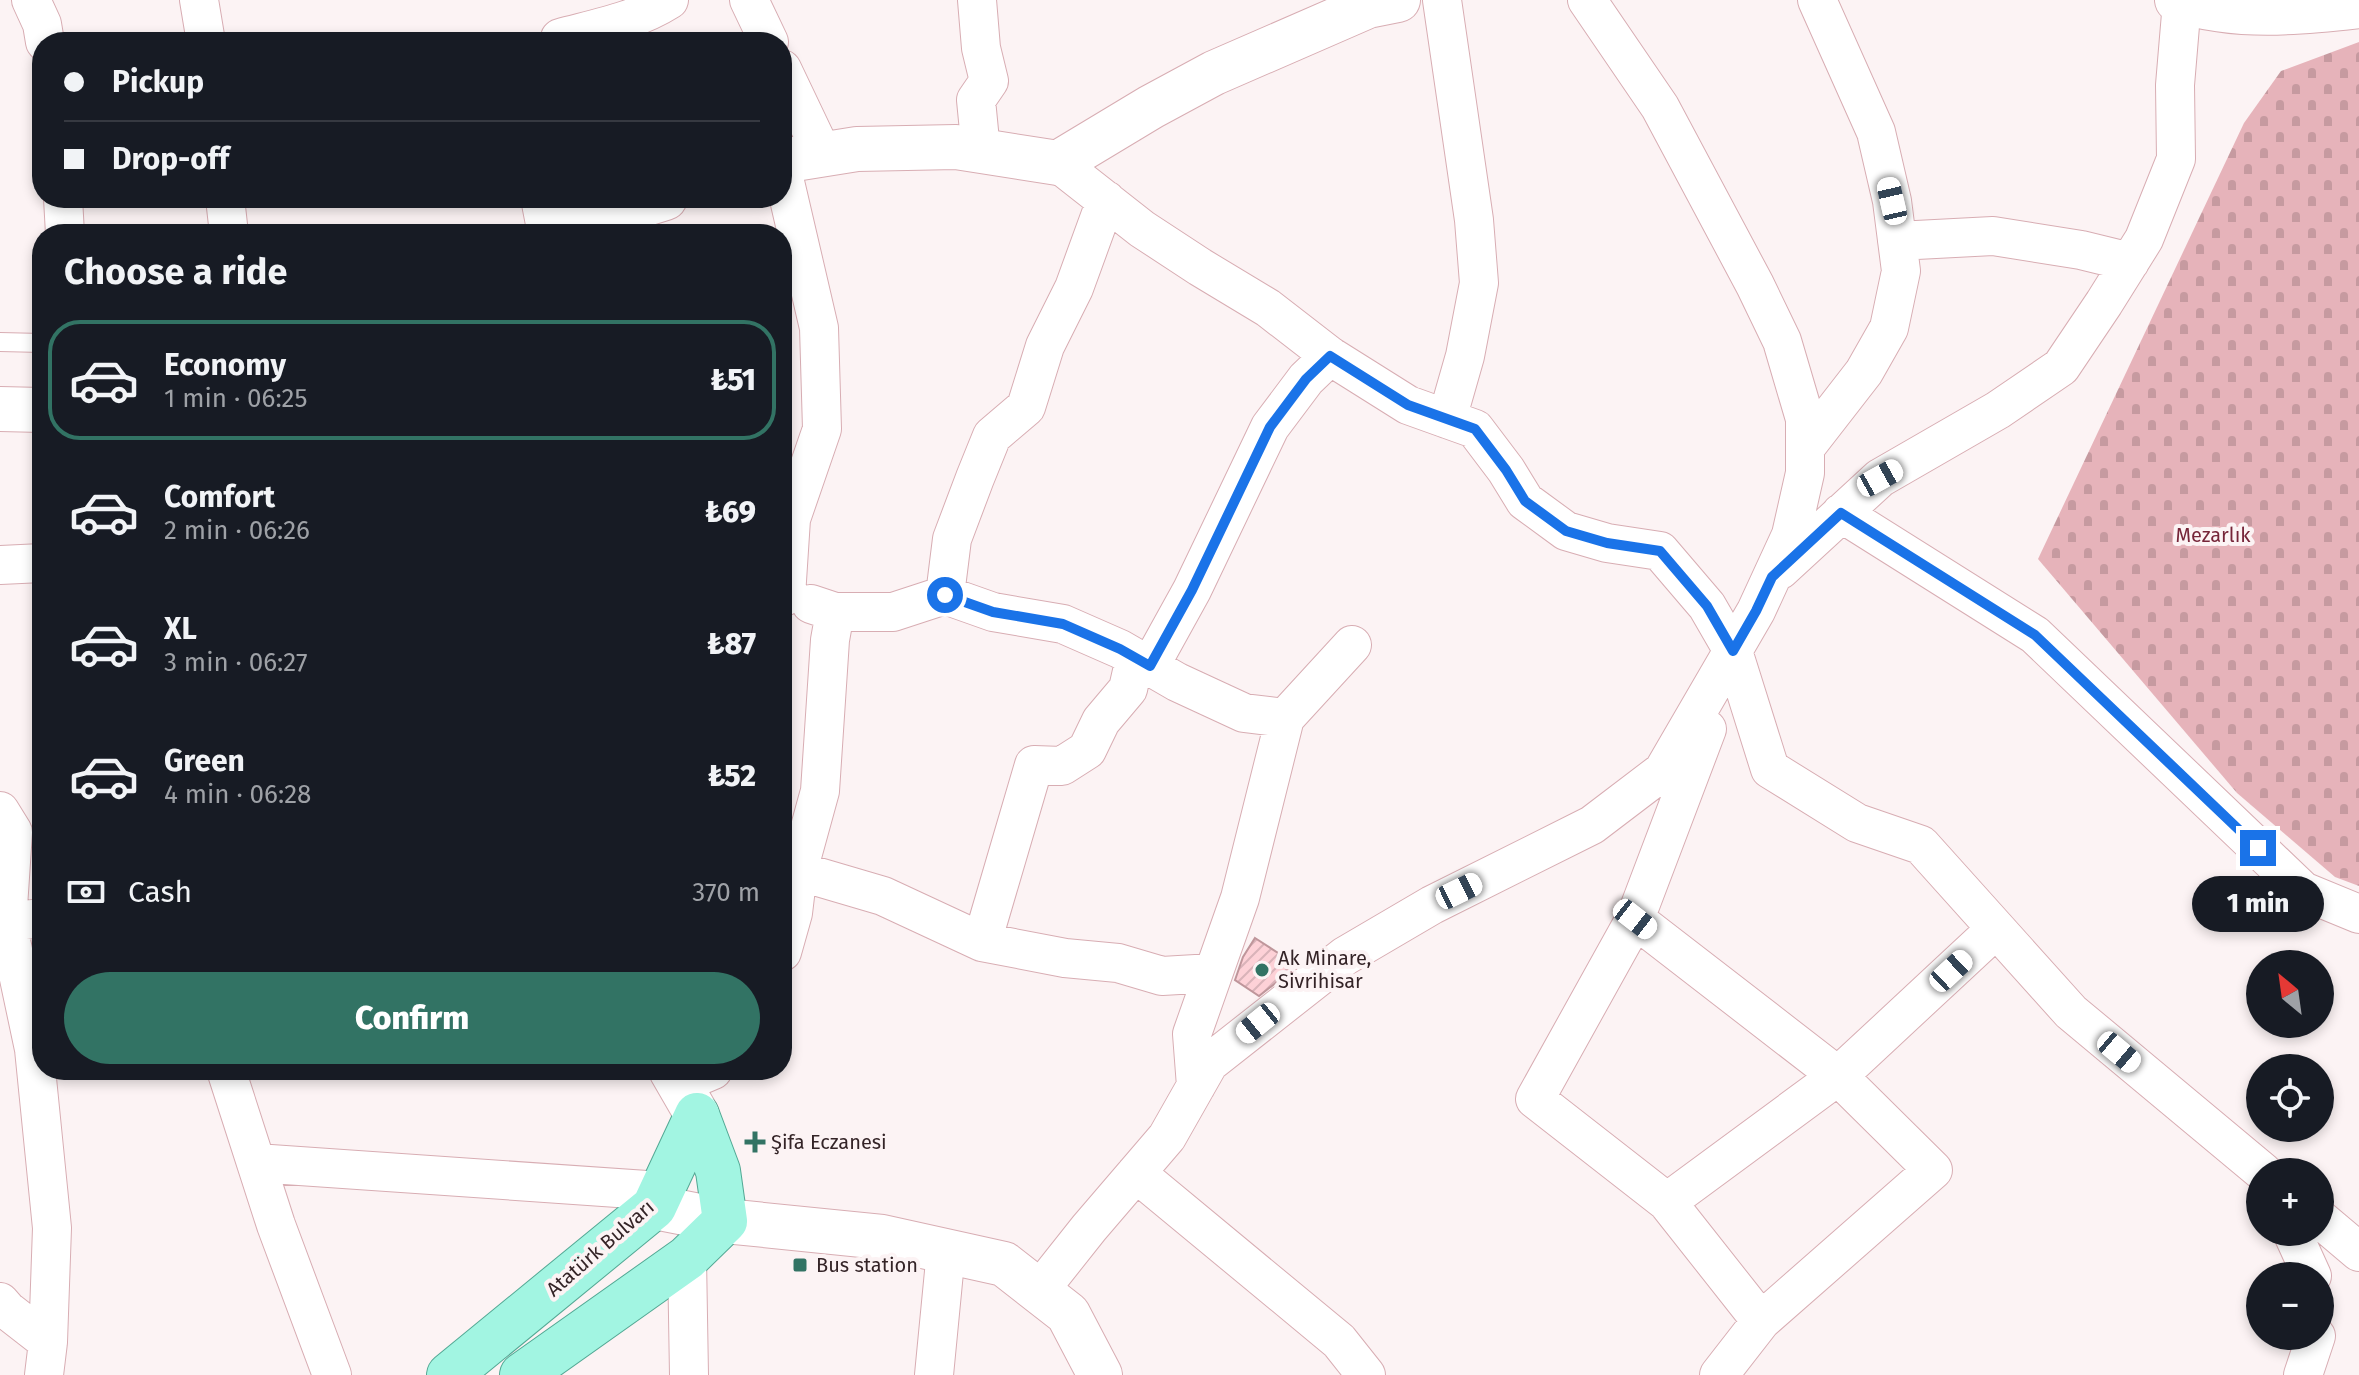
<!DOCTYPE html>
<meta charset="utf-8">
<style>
body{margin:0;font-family:"Fira Sans",sans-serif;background:#242831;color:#f1f3f6;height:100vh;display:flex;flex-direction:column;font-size:30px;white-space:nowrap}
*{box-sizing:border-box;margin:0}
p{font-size:26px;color:#9ea1a6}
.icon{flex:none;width:44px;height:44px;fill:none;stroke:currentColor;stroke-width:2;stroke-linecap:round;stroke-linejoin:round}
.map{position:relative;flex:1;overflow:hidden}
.drawer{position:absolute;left:32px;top:224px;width:760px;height:856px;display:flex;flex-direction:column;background:#171b24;border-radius:32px;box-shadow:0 4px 12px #0003}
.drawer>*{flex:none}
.banner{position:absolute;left:32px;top:32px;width:760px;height:176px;border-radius:32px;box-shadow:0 4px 12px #0003;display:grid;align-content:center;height:176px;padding:0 32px;background:#171b24}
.needle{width:52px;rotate:331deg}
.buttons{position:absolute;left:2246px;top:950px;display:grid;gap:16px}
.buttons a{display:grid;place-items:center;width:88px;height:88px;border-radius:50%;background:#171b24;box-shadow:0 4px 12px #0003;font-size:40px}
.end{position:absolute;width:36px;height:36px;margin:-18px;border:10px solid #1a73e8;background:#fff;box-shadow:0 0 0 4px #fff}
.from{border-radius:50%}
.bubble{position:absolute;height:56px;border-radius:28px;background:#171b24;box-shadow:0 4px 12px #0003;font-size:26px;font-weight:800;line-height:56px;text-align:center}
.car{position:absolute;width:24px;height:48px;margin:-24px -12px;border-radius:10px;box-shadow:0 0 6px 2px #0007;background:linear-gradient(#fff 24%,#345 0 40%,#fff 0 76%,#345 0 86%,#fff 0)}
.banner b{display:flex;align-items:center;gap:28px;height:76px;font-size:30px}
.banner b+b{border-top:2px solid #363941}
.banner i{width:20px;height:20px;background:#f1f3f6}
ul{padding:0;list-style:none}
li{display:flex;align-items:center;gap:24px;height:120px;margin:0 16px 12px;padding:0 16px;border:4px solid transparent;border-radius:32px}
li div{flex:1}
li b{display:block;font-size:30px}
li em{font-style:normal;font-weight:800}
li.active{border-color:#327364}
li>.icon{width:72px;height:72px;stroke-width:1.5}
h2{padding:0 32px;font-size:36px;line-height:96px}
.pay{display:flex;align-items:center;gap:20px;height:88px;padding:0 32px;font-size:30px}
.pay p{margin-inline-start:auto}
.cta{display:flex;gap:16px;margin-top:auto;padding:16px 32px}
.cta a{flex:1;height:92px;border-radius:48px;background:#327364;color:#fff;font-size:32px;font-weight:800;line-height:92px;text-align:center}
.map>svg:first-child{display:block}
.cemetery{fill:url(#cemetery-stones)}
.building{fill:url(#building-hatch);stroke:#bf969b;stroke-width:2}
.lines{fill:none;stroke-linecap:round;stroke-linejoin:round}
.lane-casing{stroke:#d8adb3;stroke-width:20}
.street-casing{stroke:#d8adb3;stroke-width:40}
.secondary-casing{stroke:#d8adb3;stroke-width:46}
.primary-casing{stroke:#53a894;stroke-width:46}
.lane{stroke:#fff;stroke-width:18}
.street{stroke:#fff;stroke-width:38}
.secondary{stroke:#fff;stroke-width:44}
.primary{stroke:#a2f5e2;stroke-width:44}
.route{stroke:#1a73e8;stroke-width:10}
.poi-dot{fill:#327364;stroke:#fcf3f4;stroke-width:3}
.labels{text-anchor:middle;stroke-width:8;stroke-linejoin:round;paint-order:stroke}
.park-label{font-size:20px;fill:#762539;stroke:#fcf3f4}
.poi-label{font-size:20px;fill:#342427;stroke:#fcf3f4;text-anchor:start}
.street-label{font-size:20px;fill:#342427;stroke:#fcf3f4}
</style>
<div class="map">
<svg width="2359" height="1375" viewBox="0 0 2359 1375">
<defs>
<pattern id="cemetery-stones" width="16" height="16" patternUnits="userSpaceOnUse" patternTransform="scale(2)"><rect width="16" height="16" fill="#e6b3ba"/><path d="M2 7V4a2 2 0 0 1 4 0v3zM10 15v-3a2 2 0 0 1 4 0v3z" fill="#c69aa0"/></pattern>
<pattern id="building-hatch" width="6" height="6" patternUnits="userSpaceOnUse" patternTransform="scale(2)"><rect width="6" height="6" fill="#fdd1d7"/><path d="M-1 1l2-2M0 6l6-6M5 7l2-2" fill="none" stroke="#d9b3b9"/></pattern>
</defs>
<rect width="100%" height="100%" fill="#fcf3f4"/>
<!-- cemetery -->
<path class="cemetery" d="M 2359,42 L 2359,886 L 2335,877 L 2237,793 L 2038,559 L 2244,123 L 2281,71 Z"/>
<!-- building -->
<path class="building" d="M 1255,938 L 1295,964 L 1291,971 L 1259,996 L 1235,980 L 1243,957 Z"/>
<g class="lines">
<!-- lane casing -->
<g class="lane-casing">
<path id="lane" d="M 0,342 L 42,343"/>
</g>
<!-- street casing -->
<g class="street-casing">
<path id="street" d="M 31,0 L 42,24 L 45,42
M 199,0 L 206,42
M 749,0 L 769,42
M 977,0 L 981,48 L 989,81 L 976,100 L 981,151
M 1442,0 L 1474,220 L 1479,283 L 1465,356 L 1447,419
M 560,42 L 560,38 C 597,28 636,21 669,0
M 782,69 L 823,155
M 1058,163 L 1142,229 L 1200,267 L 1268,308 L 1330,356 L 1408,405 L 1475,429 L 1506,470 L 1525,501 L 1566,531 L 1607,543 L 1660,551 L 1707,606 L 1733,651 L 1770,769 L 1857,823 L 1921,845 L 2071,1012 L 2263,1172
M 782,169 L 819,328 L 822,429 L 791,519 L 786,596
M 63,198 L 65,234
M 225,198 L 229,234
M 540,198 L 547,234
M 1897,241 L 1993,236 L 2081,250 L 2130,262
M 1805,448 L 1864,372 L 1889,328 L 1901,271 L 1892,201 L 1876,132 L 1817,0
M 1841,513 L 2035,635 L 2303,891 L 2359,914
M 0,565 L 42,563
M 1780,570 L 1880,478 L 1998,410 L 2061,367 L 2104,303 L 2144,239 L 2176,159 L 2175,85 L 2182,2
M 945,595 L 952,539 L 975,478 L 992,436 L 1026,407 L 1045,346 L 1074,288 L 1106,200
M 835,612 L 893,612 L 945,595 L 993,612 L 1063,624 L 1120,649 L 1177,682 L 1244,713 L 1285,718
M 1150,666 L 1192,590 L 1270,427 L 1306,379 L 1330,356
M 1707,729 L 1635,919 L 1535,1099 L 1667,1202 L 1761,1321 L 1719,1375
M 0,811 L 13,832 L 7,922 L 34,1049 L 52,1228 L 48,1342 L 44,1375
M 782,872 L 798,871 L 883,896 L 982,942 L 1065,958 L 1118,963 L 1162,976 L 1213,973
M 0,919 L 7,922 L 42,918
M 1635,919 L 1838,1076 L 1933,1170 L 1761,1321
M 982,942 L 1034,765 L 1062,766 L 1087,750 L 1101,721 L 1128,689 L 1135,658
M 782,952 L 793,913 L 798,871 L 820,791 L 830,640 L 835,612 L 811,604
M 226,1070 L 276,1225 L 332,1375
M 680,1084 L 713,1070
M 1196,1086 L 1192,1034 L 1240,898 L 1285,718 L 1352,645
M 256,1163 L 661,1191
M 1136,1173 L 1339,1341 L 1366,1375
M 1667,1202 L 1838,1076 L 1996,929
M 2320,1219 L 2359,1252
M 2292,1232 L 2312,1276
M 687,1258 L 689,1375
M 1039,1291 L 1089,1228 L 1167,1137 L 1209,1063 L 1345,956 L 1432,905 L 1592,825 L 1663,771 L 1756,611 L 1791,535 L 1805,473 L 1805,419 L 1782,341 L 1755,285 L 1660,107 L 1587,0
M 0,1302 L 7,1310 L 48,1342
M 934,1375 L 946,1251
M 2303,1375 L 2316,1336"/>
</g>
<!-- secondary casing -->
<g class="secondary-casing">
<path id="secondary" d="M 2177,0 C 2237,19 2297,13 2359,6
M 782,161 L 857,149 L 956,147 L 1058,163 L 1151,107 L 1214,73 L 1368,6 L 1398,0
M 550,234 L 665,198
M 0,409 L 42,410
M 671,1070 L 697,1115
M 654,1207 L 725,1221 L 882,1237 L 1004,1264 L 1068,1314 L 1100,1375"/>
</g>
<!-- primary casing -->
<g class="primary-casing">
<path id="primary" d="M 449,1375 L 654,1207 L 697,1115
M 522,1375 L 687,1258 L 725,1221 L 718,1171 L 697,1115"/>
</g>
<!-- lane -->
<use href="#lane" class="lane"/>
<!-- street -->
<use href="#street" class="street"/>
<!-- secondary -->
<use href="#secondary" class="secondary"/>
<!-- primary -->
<use href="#primary" class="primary"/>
</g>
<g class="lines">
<!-- route -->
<path class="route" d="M 945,595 L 993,612 L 1063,624 L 1120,649 L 1150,666 L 1192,590 L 1270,427 L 1306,379 L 1330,356 L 1408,405 L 1475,429 L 1506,470 L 1525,501 L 1566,531 L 1607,543 L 1660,551 L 1707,606 L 1733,651 L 1756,611 L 1772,577 L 1841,513 L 2035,635 L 2258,848"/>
</g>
<!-- markers -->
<g class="poi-dot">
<circle cx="1262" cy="970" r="8"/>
<path d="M751 1130h8v8h8v8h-8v8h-8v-8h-8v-8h8z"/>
<rect x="792" y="1257" width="16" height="16" rx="4"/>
</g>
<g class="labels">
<!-- park labels -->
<g class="park-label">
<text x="2213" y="542">Mezarlık</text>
</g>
<!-- poi labels -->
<g class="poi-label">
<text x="1278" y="965">Ak Minare,<tspan x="1278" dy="23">Sivrihisar</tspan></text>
<text x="771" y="1149">Şifa Eczanesi</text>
<text x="816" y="1272">Bus station</text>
</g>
<!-- street labels -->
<g class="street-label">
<text transform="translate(600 1248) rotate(-41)" y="7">Atatürk Bulvarı</text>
</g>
</g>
</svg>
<div class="buttons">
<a><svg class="needle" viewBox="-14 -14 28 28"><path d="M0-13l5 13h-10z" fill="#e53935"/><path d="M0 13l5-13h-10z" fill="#9ea1a6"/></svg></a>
<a><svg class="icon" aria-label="locate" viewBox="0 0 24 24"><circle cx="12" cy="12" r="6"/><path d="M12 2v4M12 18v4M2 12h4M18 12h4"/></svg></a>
<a>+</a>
<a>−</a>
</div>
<i class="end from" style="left:945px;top:595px"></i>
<i class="end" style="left:2258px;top:848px"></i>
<div class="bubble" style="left:2192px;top:876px;width:132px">1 min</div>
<i class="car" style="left:1892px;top:201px;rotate:347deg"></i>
<i class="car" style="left:1880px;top:478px;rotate:61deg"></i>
<i class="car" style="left:1459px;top:891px;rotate:64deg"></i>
<i class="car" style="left:1635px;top:919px;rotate:128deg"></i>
<i class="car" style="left:1951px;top:971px;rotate:47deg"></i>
<i class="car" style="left:1258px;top:1023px;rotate:231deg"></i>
<i class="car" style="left:2119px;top:1052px;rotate:130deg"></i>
<div class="banner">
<b><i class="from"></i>Pickup</b>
<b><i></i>Drop-off</b>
</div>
<section class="drawer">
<h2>Choose a ride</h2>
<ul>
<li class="active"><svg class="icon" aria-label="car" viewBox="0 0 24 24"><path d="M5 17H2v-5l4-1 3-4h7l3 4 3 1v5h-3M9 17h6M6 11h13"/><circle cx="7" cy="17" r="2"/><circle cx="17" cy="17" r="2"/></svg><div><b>Economy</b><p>1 min · 06:25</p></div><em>₺51</em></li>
<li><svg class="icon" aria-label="car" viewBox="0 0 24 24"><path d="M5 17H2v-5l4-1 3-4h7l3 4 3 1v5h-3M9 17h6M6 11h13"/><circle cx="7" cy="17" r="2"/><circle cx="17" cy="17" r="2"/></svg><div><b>Comfort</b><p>2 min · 06:26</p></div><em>₺69</em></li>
<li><svg class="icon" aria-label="car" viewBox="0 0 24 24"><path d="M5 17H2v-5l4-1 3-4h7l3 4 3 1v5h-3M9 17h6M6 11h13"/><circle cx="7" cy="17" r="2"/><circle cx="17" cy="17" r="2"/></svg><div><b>XL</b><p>3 min · 06:27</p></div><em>₺87</em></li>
<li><svg class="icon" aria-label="car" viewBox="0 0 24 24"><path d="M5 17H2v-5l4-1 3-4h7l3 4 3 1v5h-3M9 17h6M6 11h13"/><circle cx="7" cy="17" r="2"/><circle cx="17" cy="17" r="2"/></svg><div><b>Green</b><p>4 min · 06:28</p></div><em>₺52</em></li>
</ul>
<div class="pay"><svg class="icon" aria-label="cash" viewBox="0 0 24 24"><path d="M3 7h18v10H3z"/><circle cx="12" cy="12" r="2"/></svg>Cash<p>370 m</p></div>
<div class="cta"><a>Confirm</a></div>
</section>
</div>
